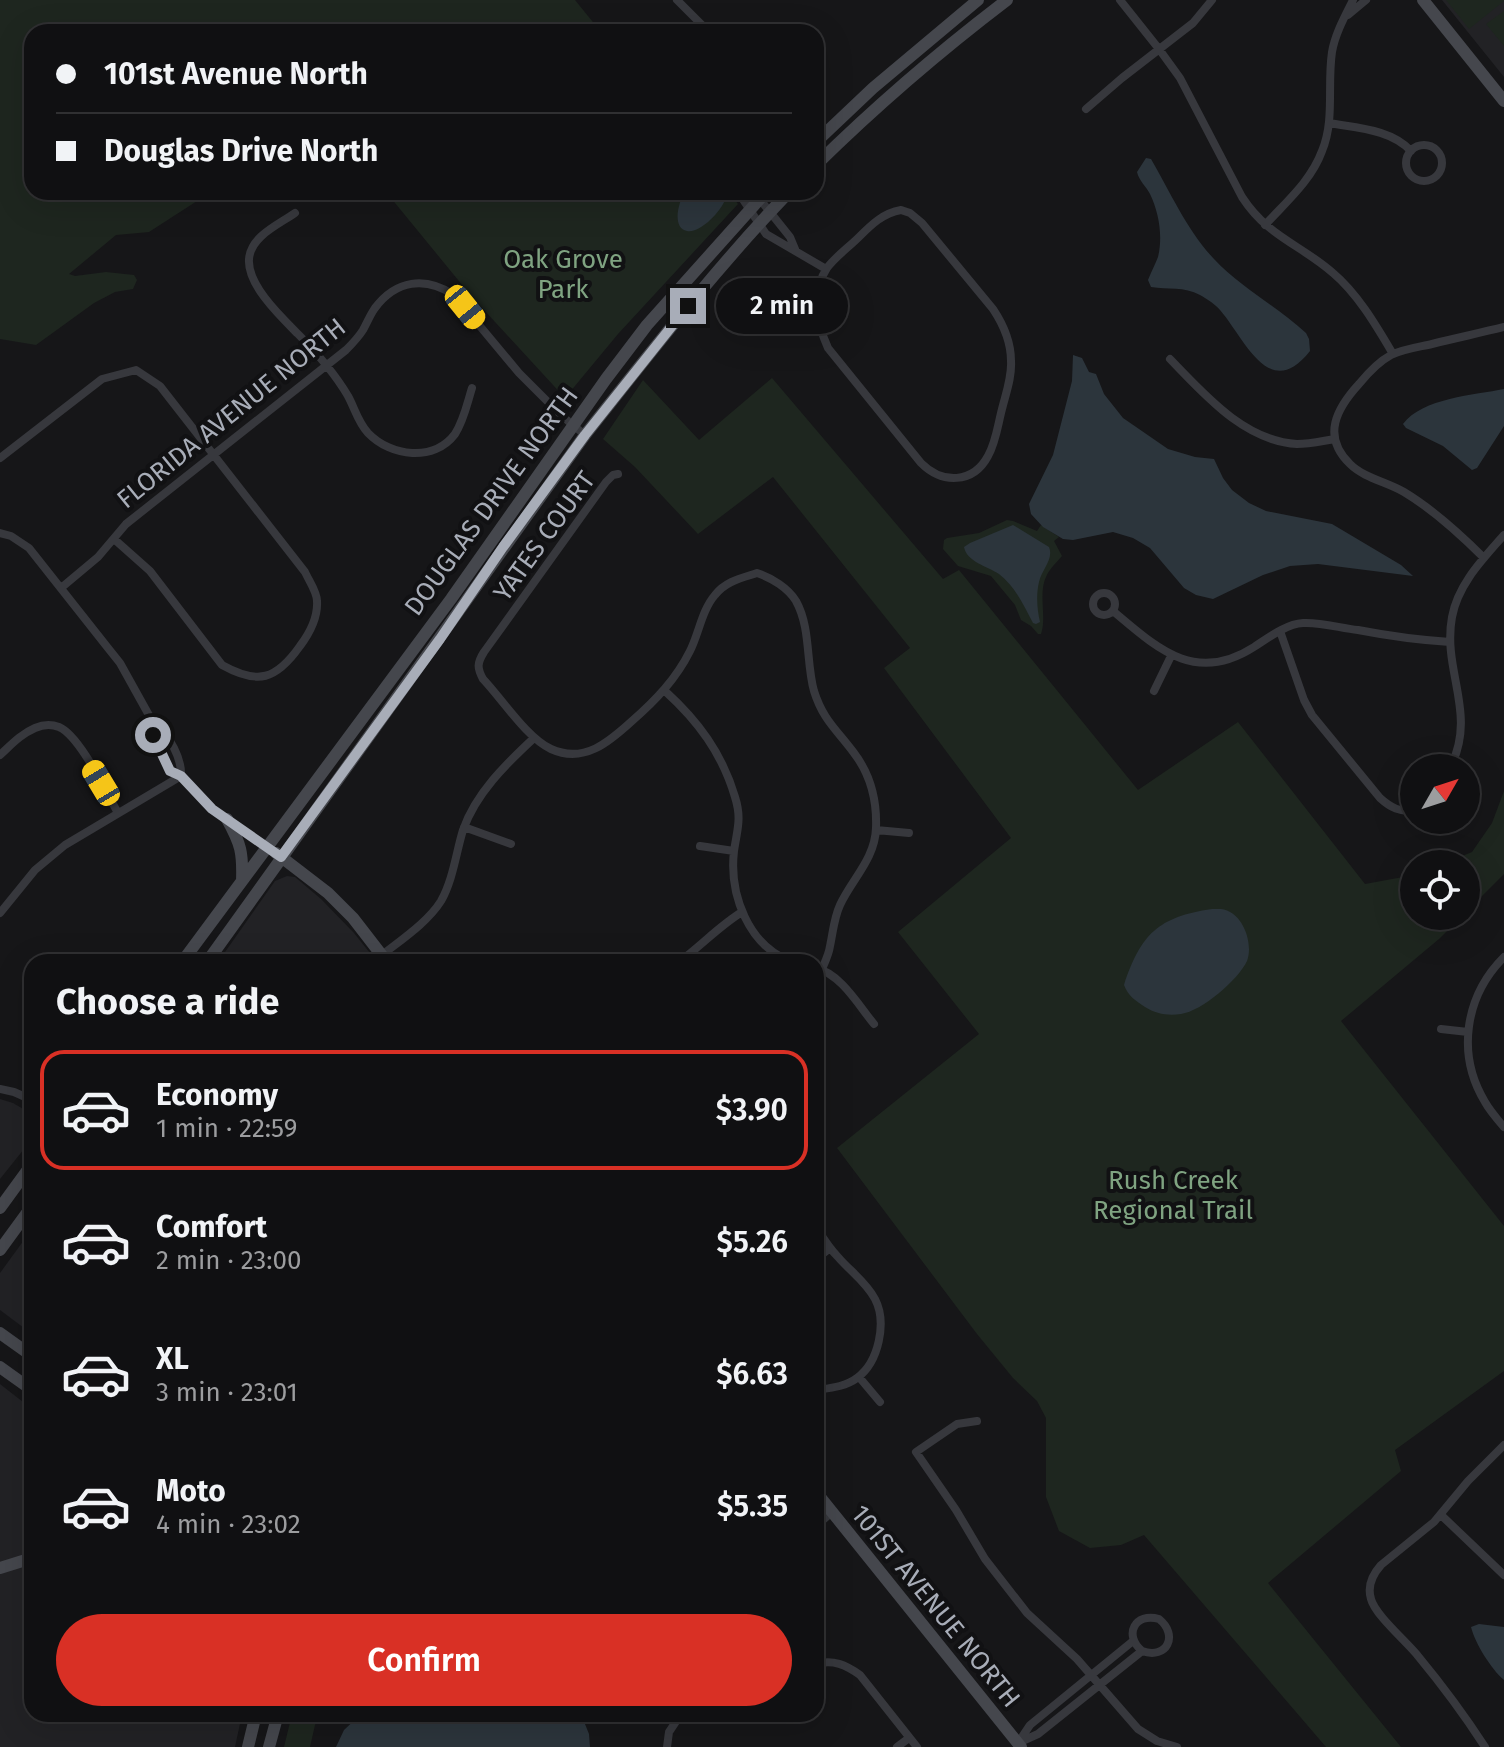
<!DOCTYPE html>
<meta charset="utf-8">
<style>
body{margin:0;font-family:"Fira Sans",sans-serif;background:#1e1e20;color:#f1f3f6;height:100vh;display:flex;flex-direction:column;font-size:30px;white-space:nowrap}
*{box-sizing:border-box;margin:0}
p{font-size:26px;color:#9c9d9f}
.icon{flex:none;width:44px;height:44px;fill:none;stroke:currentColor;stroke-width:2;stroke-linecap:round;stroke-linejoin:round}
.map{position:relative;flex:1;overflow:hidden}
.details{position:absolute;left:24px;top:954px;width:800px;height:768px;display:flex;flex-direction:column;background:#101012;border-radius:24px;box-shadow:0 8px 32px #0002,0 0 0 2px #303032}
.details>*{flex:none}
.guide{position:absolute;left:24px;top:24px;width:800px;height:176px;border-radius:24px;box-shadow:0 8px 32px #0002,0 0 0 2px #303032;display:grid;align-content:center;height:176px;padding:0 32px;background:#101012}
.needle{width:52px;rotate:51deg}
.buttons{position:absolute;left:1400px;top:754px;display:grid;gap:16px}
.buttons a{display:grid;place-items:center;width:80px;height:80px;border-radius:50%;background:#101012;box-shadow:0 8px 32px #0002,0 0 0 2px #303032;font-size:40px}
.end{position:absolute;width:36px;height:36px;margin:-18px;border:10px solid #a8adb8;background:#111;box-shadow:0 0 0 4px #111}
.from{border-radius:50%}
.bubble{position:absolute;height:56px;border-radius:28px;background:#101012;box-shadow:0 8px 32px #0002,0 0 0 2px #303032;font-size:26px;font-weight:600;line-height:56px;text-align:center}
.car{position:absolute;width:24px;height:48px;margin:-24px -12px;border-radius:10px;box-shadow:0 0 6px 2px #0007;background:linear-gradient(#f5c518 24%,#345 0 40%,#f5c518 0 76%,#345 0 86%,#f5c518 0)}
.guide b{display:flex;align-items:center;gap:28px;height:76px;font-size:30px}
.guide b+b{border-top:2px solid #303032}
.guide i{width:20px;height:20px;background:#f1f3f6}
ul{padding:0;list-style:none}
li{display:flex;align-items:center;gap:24px;height:120px;margin:0 16px 12px;padding:0 16px;border:4px solid transparent;border-radius:24px}
li div{flex:1}
li b{display:block;font-size:30px}
li em{font-style:normal;font-weight:600}
li.selected{border-color:#d93025}
li>.icon{width:72px;height:72px;stroke-width:1.5}
h2{padding:0 32px;font-size:36px;line-height:96px}
.button{display:flex;gap:16px;margin-top:auto;padding:16px 32px}
.button a{flex:1;height:92px;border-radius:48px;background:#d93025;color:#fff;font-size:32px;font-weight:600;line-height:92px;text-align:center}
.map>svg:first-child{display:block}
.built{fill:#222225}
.green{fill:#1e261f}
.water{fill:#2c353c}
.lines{fill:none;stroke-linecap:round;stroke-linejoin:round}
.street{stroke:#37383d;stroke-width:8}
.secondary{stroke:#45474d;stroke-width:12}
.route{stroke:#a8adb8;stroke-width:10}
.labels{text-anchor:middle;stroke-width:8;stroke-linejoin:round;paint-order:stroke}
.park-label{font-size:26px;fill:#7fa381;stroke:#111113}
.street-label{font-size:26px;fill:#a8adb8;stroke:#111113}
</style>
<div class="map">
<svg width="1504" height="1747" viewBox="0 0 1504 1747">
<rect width="100%" height="100%" fill="#161618"/>
<!-- built -->
<path class="built" d="M 1442,0 L 1504,0 L 1504,77 Z
M 287,876 L 295,877 L 321,899 L 354,933 L 377,962 L 218,962 L 275,881 Z
M 0,1099 L 13,1103 L 32,1114 L 32,1139 L 0,1179 Z
M 32,1229 L 32,1334 L 0,1310 L 0,1273 Z
M 0,1384 L 32,1409 L 32,1714 L 242,1714 L 235,1747 L 0,1747 Z"/>
<!-- green -->
<path class="green" d="M 0,0 L 575,0 L 601,32 L 32,32 L 32,192 L 211,192 L 149,232 L 116,235 L 69,274 L 75,276 L 106,272 L 134,275 L 137,280 L 133,289 L 115,292 L 94,303 L 36,345 L 0,339 Z
M 1446,0 L 1504,0 L 1504,1 L 1469,29 Z
M 1504,11 L 1504,46 L 1486,24 Z
M 386,192 L 729,192 L 738,204 L 618,334 L 565,398 L 472,297 Z
M 772,378 L 943,579 L 959,570 L 1138,790 L 1238,722 L 1365,884 L 1414,875 L 1414,916 L 1462,916 L 1439,939 L 1341,1021 L 1504,1226 L 1504,1371 L 1395,1450 L 1401,1471 L 1268,1583 L 1401,1747 L 1326,1747 L 1144,1535 L 1121,1545 L 1090,1548 L 1059,1531 L 1046,1497 L 1046,1418 L 1037,1401 L 1013,1378 L 977,1334 L 837,1148 L 979,1034 L 898,932 L 1011,838 L 884,668 L 910,648 L 773,477 L 698,534 L 635,467 L 603,439 L 643,380 L 699,440 Z
M 1007,520 L 1013,521 L 1037,531 L 1041,525 L 1059,537 L 1054,541 L 1062,556 C 1057,562 1049,569 1046,577 C 1038,594 1047,617 1041,634 L 1038,634 L 1031,626 L 1021,620 L 1015,605 L 991,576 L 958,566 L 943,549 L 944,540 L 947,538 L 979,533 Z
M 1504,791 L 1504,874 L 1466,912 L 1466,864 L 1443,864 L 1472,852 L 1492,823 Z
M 292,1714 L 321,1714 L 315,1725 L 310,1747 L 284,1747 Z"/>
<!-- water -->
<path class="water" d="M 1146,158 L 1151,159 C 1171,193 1186,229 1214,259 C 1241,288 1277,306 1306,333 L 1309,339 L 1310,351 C 1269,403 1245,339 1220,310 C 1215,304 1207,299 1200,295 C 1184,286 1168,290 1151,287 L 1148,280 C 1151,272 1155,265 1158,257 C 1163,236 1159,213 1150,194 C 1146,186 1139,181 1137,172 Z
M 685,192 L 723,192 L 725,200 C 721,211 700,234 687,231 C 671,228 679,200 685,192 Z
M 1073,355 L 1082,358 L 1089,372 L 1096,374 L 1104,394 L 1123,418 L 1139,429 L 1168,449 L 1195,457 L 1214,459 L 1223,478 L 1232,490 L 1249,503 L 1266,511 L 1332,524 L 1401,565 L 1413,576 L 1318,564 L 1290,566 L 1263,575 L 1213,599 L 1196,595 L 1184,588 L 1150,548 L 1133,538 L 1113,532 L 1073,540 L 1063,539 L 1043,527 L 1031,514 L 1029,504 L 1053,455 L 1072,381 Z
M 1504,389 L 1504,426 L 1477,468 L 1472,470 L 1443,446 L 1406,428 L 1403,424 C 1422,398 1475,395 1504,389 Z
M 1013,525 L 1049,547 C 1054,559 1042,569 1039,582 C 1036,595 1037,609 1040,622 L 1036,624 L 1033,623 C 1024,606 1015,586 999,574 C 987,566 967,562 964,547 L 970,543 Z
M 1212,909 C 1218,909 1224,908 1230,912 C 1245,920 1253,945 1247,961 C 1238,980 1202,1011 1181,1014 C 1168,1016 1156,1014 1145,1007 C 1136,1001 1128,996 1124,985 C 1141,934 1158,917 1212,909 Z
M 1479,1624 L 1504,1627 L 1504,1680 C 1491,1669 1475,1643 1471,1627 Z
M 361,1714 L 507,1716 L 511,1714 L 581,1714 L 589,1734 L 590,1747 L 336,1747 L 344,1730 Z"/>
<g class="lines">
<!-- street -->
<path class="street" d="M 677,0 L 709,32
M 1120,0 L 1159,49 L 1180,78 L 1242,197 C 1268,237 1300,244 1333,273 C 1358,294 1377,327 1393,354
M 1348,15 L 1366,0
M 1086,109 L 1122,78 L 1193,23 L 1212,0
M 1329,123 C 1356,128 1391,129 1411,151
M1406 163a18 18 0 1 1 36 0a18 18 0 1 1-36 0Z
M 738,192 L 766,234 L 826,269
M 754,192 L 790,237 L 795,249
M 901,210 L 910,213 L 922,223 L 993,309 C 1003,324 1011,343 1011,361 C 1012,377 1006,393 1002,409 C 998,424 996,442 988,456 C 973,484 942,484 921,463 L 828,348 C 817,324 811,292 827,268 C 835,257 849,247 859,237 C 871,225 883,213 901,210 Z
M 295,213 C 278,225 251,236 249,259 C 247,285 281,317 298,334 C 316,352 335,374 348,396 C 355,409 358,422 368,433 C 391,457 434,462 455,434 C 464,420 467,404 472,388
M 1265,225 C 1286,202 1311,181 1322,151 C 1335,120 1327,85 1332,52 C 1335,34 1345,16 1353,0
M 1170,359 C 1204,394 1244,441 1297,444 C 1310,444 1322,441 1335,439
M 0,458 L 102,379 L 136,370 L 160,386 L 305,572 C 309,581 317,592 317,601 C 318,617 309,634 300,646 C 276,680 258,685 222,665 L 150,571 L 114,539
M 618,474 L 613,475 L 606,482 L 484,652 C 477,663 477,668 483,679 C 502,699 527,738 551,749 C 584,764 609,742 632,721 C 656,700 676,679 690,651 C 699,633 702,610 715,595 C 726,581 742,578 757,573 C 772,578 788,588 796,601 C 811,628 806,663 814,691 C 823,720 837,730 854,753 C 870,774 877,801 876,828 C 875,859 852,879 840,905 C 834,918 833,932 830,946 C 829,954 825,962 822,969
M 0,533 L 11,536 L 29,548 L 108,648 L 120,663 L 155,726 C 170,734 182,760 181,776
M 1484,558 C 1459,533 1434,510 1404,492 C 1387,482 1364,478 1350,464 C 1321,436 1337,408 1359,384 C 1368,373 1378,362 1391,355 C 1403,349 1419,347 1432,344 C 1456,338 1480,333 1504,327
M 61,588 L 98,557 L 126,524 L 346,350 C 352,344 358,338 363,330 C 367,323 370,315 375,308 C 396,280 425,276 454,295 L 519,373 L 562,416 L 585,435
M1093 604a11 11 0 1 1 22 0a11 11 0 1 1-22 0Z
M 1113,611 C 1157,648 1195,685 1254,647 C 1268,638 1286,624 1303,623 C 1321,622 1340,628 1358,630 C 1389,636 1419,640 1450,642
M 1280,631 L 1304,700 L 1312,715 L 1380,798 C 1391,808 1400,812 1414,811
M 665,691 C 698,721 722,753 735,797 C 742,819 737,830 734,851 C 729,894 748,946 792,962
M 1154,691 L 1171,656
M 155,726 L 153,735 L 170,771 L 181,776 L 212,809 L 268,848
M 0,755 C 11,745 21,734 35,728 C 42,725 51,724 59,727 C 80,736 106,792 118,813
M 1450,768 C 1478,713 1442,672 1452,617 C 1458,584 1483,559 1504,535
M 464,827 L 511,844
M 876,830 L 909,833
M 700,846 L 734,851
M 0,913 L 35,870 L 65,845 L 181,776
M 382,955 C 401,940 428,922 441,901 C 453,880 456,853 463,830 C 476,793 506,764 534,738
M 1504,957 C 1465,996 1456,1054 1485,1102 C 1490,1111 1497,1119 1504,1127
M 679,962 C 701,946 719,926 742,912
M 816,968 C 841,974 859,1006 874,1024
M 1441,1029 L 1468,1032
M 0,1089 L 14,1092 L 32,1100
M 816,1227 C 823,1238 829,1248 838,1257 C 850,1271 866,1282 875,1299 C 887,1322 879,1362 857,1378 C 845,1387 830,1388 816,1390
M 816,1259 L 830,1248
M 859,1377 L 880,1402
M 977,1421 L 957,1424 L 916,1452 L 956,1510 L 985,1559 L 1027,1613 L 1077,1659 L 1138,1729 L 1157,1741 L 1177,1747
M 1441,1515 L 1504,1575
M 816,1526 L 832,1512
M 816,1664 C 833,1659 846,1665 860,1675 L 917,1747
M 1018,1743 L 1038,1734 L 1142,1651 C 1167,1660 1179,1635 1159,1619 C 1135,1612 1123,1635 1142,1651
M 1018,1743 L 1030,1725 L 1133,1641
M 667,1747 L 669,1732 L 681,1714
M 897,1747 L 909,1738
M 1485,1747 C 1465,1716 1442,1685 1418,1656 C 1407,1642 1375,1615 1371,1599 C 1367,1586 1373,1574 1381,1565 L 1434,1522 L 1468,1481 L 1504,1445"/>
<!-- secondary -->
<path class="secondary" d="M 1423,0 L 1504,101
M 816,142 L 873,88 L 978,0
M 816,165 C 876,106 940,51 1007,0
M 227,819 C 241,844 243,853 242,881
M 276,853 L 328,893 L 353,918 L 387,962
M 182,962 L 451,599 L 606,379 L 647,325 L 766,192
M 207,962 L 585,435 C 651,352 716,268 789,192
M 0,1208 L 32,1164
M 0,1250 L 32,1206
M 0,1333 L 32,1356
M 0,1367 L 32,1390
M 816,1492 L 1021,1747
M 0,1568 L 32,1558
M 248,1747 L 256,1714
M 269,1747 L 278,1714"/>
</g>
<g class="lines">
<!-- route -->
<path class="route" d="M 153,735 L 170,771 L 181,776 L 212,809 L 281,857 L 440,639 L 503,547 L 585,435 L 688,306"/>
</g>
<g class="labels">
<!-- park labels -->
<g class="park-label">
<text x="563" y="268">Oak Grove<tspan x="563" dy="30">Park</tspan></text>
<text x="1173" y="1189">Rush Creek<tspan x="1173" dy="30">Regional Trail</tspan></text>
</g>
<!-- street labels -->
<g class="street-label">
<text transform="translate(231 413) rotate(-39)" y="9">FLORIDA AVENUE NORTH</text>
<text transform="translate(491 501) rotate(-54)" y="9">DOUGLAS DRIVE NORTH</text>
<text transform="translate(544 536) rotate(-54)" y="9">YATES COURT</text>
<text transform="translate(936 1606) rotate(51)" y="9">101ST AVENUE NORTH</text>
</g>
</g>
</svg>
<div class="buttons">
<a><svg class="needle" viewBox="-14 -14 28 28"><path d="M0-13l5 13h-10z" fill="#e53935"/><path d="M0 13l5-13h-10z" fill="#9c9d9f"/></svg></a>
<a><svg class="icon" aria-label="locate" viewBox="0 0 24 24"><circle cx="12" cy="12" r="6"/><path d="M12 2v4M12 18v4M2 12h4M18 12h4"/></svg></a>
</div>
<i class="end from" style="left:153px;top:735px"></i>
<i class="end" style="left:688px;top:306px"></i>
<div class="bubble" style="left:716px;top:278px;width:132px">2 min</div>
<i class="car" style="left:465px;top:307px;rotate:141deg"></i>
<i class="car" style="left:101px;top:783px;rotate:329deg"></i>
<div class="guide">
<b><i class="from"></i>101st Avenue North</b>
<b><i></i>Douglas Drive North</b>
</div>
<section class="details">
<h2>Choose a ride</h2>
<ul>
<li class="selected"><svg class="icon" aria-label="car" viewBox="0 0 24 24"><path d="M5 17H2v-5l4-1 3-4h7l3 4 3 1v5h-3M9 17h6M6 11h13"/><circle cx="7" cy="17" r="2"/><circle cx="17" cy="17" r="2"/></svg><div><b>Economy</b><p>1 min · 22:59</p></div><em>$3.90</em></li>
<li><svg class="icon" aria-label="car" viewBox="0 0 24 24"><path d="M5 17H2v-5l4-1 3-4h7l3 4 3 1v5h-3M9 17h6M6 11h13"/><circle cx="7" cy="17" r="2"/><circle cx="17" cy="17" r="2"/></svg><div><b>Comfort</b><p>2 min · 23:00</p></div><em>$5.26</em></li>
<li><svg class="icon" aria-label="car" viewBox="0 0 24 24"><path d="M5 17H2v-5l4-1 3-4h7l3 4 3 1v5h-3M9 17h6M6 11h13"/><circle cx="7" cy="17" r="2"/><circle cx="17" cy="17" r="2"/></svg><div><b>XL</b><p>3 min · 23:01</p></div><em>$6.63</em></li>
<li><svg class="icon" aria-label="car" viewBox="0 0 24 24"><path d="M5 17H2v-5l4-1 3-4h7l3 4 3 1v5h-3M9 17h6M6 11h13"/><circle cx="7" cy="17" r="2"/><circle cx="17" cy="17" r="2"/></svg><div><b>Moto</b><p>4 min · 23:02</p></div><em>$5.35</em></li>
</ul>
<div class="button"><a>Confirm</a></div>
</section>
</div>
